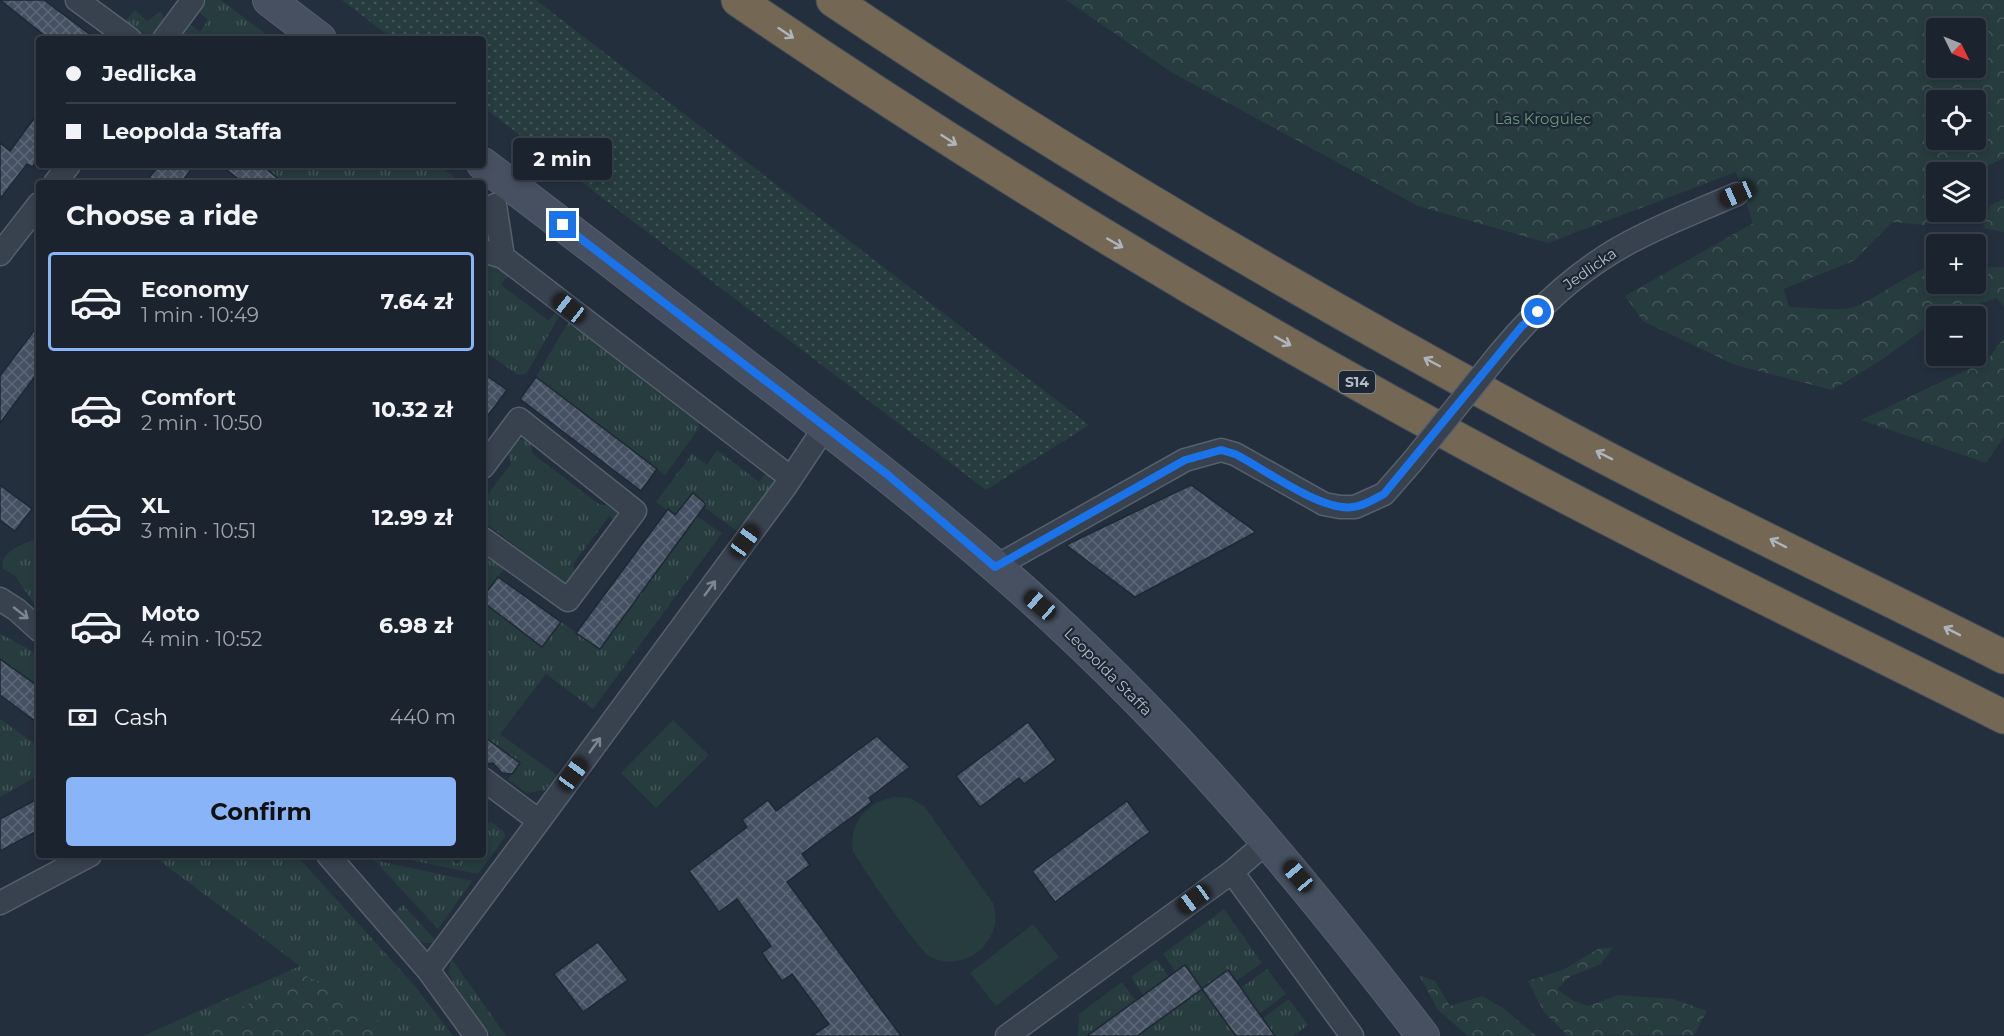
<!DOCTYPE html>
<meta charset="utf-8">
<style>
body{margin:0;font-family:Montserrat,sans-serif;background:#242b36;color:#f1f3f6;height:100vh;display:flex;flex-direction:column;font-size:22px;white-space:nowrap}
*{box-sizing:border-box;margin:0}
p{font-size:20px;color:#a0a4aa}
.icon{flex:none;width:33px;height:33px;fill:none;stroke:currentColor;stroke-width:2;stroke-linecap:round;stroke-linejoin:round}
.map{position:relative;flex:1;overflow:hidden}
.sheet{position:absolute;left:36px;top:180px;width:450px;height:678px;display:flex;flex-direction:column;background:#1b232e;border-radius:6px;box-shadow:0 3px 9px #0003,0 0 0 2px #39404a}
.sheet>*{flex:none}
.hud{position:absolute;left:36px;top:36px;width:450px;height:132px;border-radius:6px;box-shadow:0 3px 9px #0003,0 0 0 2px #39404a;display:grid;align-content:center;height:132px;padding:0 30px;background:#1b232e}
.needle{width:39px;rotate:133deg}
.buttons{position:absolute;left:1926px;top:18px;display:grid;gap:12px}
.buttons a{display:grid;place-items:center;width:60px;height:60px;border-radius:6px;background:#1b232e;box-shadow:0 3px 9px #0003,0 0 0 2px #39404a;font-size:30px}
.end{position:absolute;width:27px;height:27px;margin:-14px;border:8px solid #1a73e8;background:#fff;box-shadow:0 0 0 3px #fff}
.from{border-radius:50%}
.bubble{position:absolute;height:42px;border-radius:6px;background:#1b232e;box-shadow:0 3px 9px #0003,0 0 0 2px #39404a;font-size:20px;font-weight:700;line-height:42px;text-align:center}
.car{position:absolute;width:18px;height:36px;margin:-18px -9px;border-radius:8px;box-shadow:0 0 4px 2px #0007;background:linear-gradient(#222 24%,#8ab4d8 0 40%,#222 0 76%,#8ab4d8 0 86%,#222 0)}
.hud b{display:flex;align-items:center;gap:21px;height:57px;font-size:22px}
.hud b+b{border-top:2px solid #39404a}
.hud i{width:15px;height:15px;background:#f1f3f6}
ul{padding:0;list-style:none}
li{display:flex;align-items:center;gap:18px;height:99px;margin:0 12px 9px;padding:0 18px;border:3px solid transparent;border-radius:6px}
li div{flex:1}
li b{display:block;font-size:22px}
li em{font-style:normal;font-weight:700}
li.current{border-color:#8ab4f8}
li>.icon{width:54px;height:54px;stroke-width:1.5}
h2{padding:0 30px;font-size:27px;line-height:72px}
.pay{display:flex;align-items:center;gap:15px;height:66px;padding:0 30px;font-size:22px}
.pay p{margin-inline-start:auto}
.button{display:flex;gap:12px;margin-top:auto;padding:12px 30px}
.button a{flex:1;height:69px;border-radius:6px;background:#8ab4f8;color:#111;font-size:24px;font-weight:700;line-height:69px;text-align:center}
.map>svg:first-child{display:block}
.grass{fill:url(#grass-tufts)}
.forest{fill:url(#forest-crowns);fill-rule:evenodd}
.garden{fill:url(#garden-dots)}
.pitch{fill:#263c3f}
.building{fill:url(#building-cross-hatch);stroke:#1f2835;stroke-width:1.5}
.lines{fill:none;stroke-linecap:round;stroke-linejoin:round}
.street-casing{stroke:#565f6c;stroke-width:25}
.secondary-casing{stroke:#565f6c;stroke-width:34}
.highway-casing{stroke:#434c59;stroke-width:35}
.street{stroke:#38414e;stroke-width:22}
.secondary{stroke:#465061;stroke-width:32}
.highway{stroke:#746855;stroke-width:33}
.street-bridge-casing{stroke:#565f6c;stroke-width:25;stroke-linecap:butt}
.street-bridge{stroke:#38414e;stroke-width:22}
.oneway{stroke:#aeb4bd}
.oneway2{stroke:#7c8592}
.route{stroke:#1a73e8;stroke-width:8}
.labels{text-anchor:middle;stroke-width:4.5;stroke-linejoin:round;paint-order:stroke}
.shield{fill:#1d2633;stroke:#878f9c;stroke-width:1.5}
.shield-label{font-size:14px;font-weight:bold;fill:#b4bcc9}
.park-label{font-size:15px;fill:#6b9a76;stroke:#1d2633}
.street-label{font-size:15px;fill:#b4bcc9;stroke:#1d2633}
</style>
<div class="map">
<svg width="2004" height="1036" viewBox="0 0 2004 1036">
<defs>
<pattern id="grass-tufts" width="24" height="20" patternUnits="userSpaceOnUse" patternTransform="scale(1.5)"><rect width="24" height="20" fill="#263c3f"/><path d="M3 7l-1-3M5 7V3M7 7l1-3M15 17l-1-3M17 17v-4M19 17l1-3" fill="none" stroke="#435659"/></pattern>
<pattern id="forest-crowns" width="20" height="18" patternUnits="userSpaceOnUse" patternTransform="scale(1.5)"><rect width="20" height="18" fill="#263c3f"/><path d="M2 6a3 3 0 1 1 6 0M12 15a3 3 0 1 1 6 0" fill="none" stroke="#435659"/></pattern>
<pattern id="garden-dots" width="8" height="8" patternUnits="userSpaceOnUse" patternTransform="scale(1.5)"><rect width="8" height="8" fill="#263c3f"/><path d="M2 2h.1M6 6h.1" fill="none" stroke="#435659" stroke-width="1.8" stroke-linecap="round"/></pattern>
<pattern id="building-cross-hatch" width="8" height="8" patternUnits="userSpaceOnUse" patternTransform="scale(1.5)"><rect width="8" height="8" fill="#455162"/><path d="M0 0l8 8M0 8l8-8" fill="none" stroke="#5d6877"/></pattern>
</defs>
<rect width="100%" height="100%" fill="#242f3e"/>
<!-- grass -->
<path class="grass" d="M 207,0 L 221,0 L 272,39 L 179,39 L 190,24 L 200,32 L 208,20 L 199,12 Z
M 135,10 L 147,21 L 161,11 L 164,19 L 153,35 L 143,39 L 123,24 Z
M 261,165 L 438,165 L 462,183 L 284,183 Z
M 483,257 L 509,274 L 501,285 L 549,321 L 557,310 L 561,313 L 526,374 L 518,375 L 483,350 Z
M 570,319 L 698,420 L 699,428 L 665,475 L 536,377 Z
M 529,437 L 533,454 L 600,505 L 616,506 L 621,515 L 616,529 L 610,515 L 573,564 L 578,581 L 565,589 L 559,579 L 483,521 L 483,500 L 511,464 L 505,445 Z
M 717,450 L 759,482 L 767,471 L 772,476 L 772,492 L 741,534 L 704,507 L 696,516 L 722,533 L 593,709 L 546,674 L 500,734 L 557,775 L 545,790 L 526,793 L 508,779 L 520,763 L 494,743 L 483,756 L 483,713 L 489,704 L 483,700 L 483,602 L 561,622 L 600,649 L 690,527 L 656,502 L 692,454 L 707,465 Z
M 39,537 L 39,606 L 35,605 L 15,576 L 3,569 C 0,550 25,544 39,537 Z
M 483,554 L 504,569 L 483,597 Z
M 0,634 L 38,654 L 39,687 L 0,659 Z
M 0,719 L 39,747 L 39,775 L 0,797 Z
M 673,720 L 709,755 L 656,808 L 621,773 Z
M 490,821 L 504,832 L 505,837 L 478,874 L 386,855 L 445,855 L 457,864 L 463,855 L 483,855 L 483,830 Z
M 152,855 L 296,855 L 415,986 L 453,1036 L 390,1036 L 372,1013 L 306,977 L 182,1036 L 143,1036 L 300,966 Z
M 374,860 L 472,881 L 438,929 Z
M 403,905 L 437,942 C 417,949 405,927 392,914 Z
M 1224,909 L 1262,963 L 1236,981 L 1236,1036 L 1137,1036 L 1202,989 L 1186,966 L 1176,972 L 1163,954 Z
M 451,958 L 506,1036 L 491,1036 L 454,984 L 449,973 Z
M 1156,959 L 1169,977 L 1143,995 L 1131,977 Z
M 1267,969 L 1286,994 L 1259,1014 L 1241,988 Z
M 1122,982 L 1136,1001 L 1096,1029 L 1101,1036 L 1078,1036 L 1079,1014 Z
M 1289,999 L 1308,1025 L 1293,1036 L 1275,1036 L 1263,1018 Z"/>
<!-- forest -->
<path class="forest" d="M 1066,0 L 2004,0 L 2004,158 L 1974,172 L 1936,172 L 1936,212 L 1940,212 L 1925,225 L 1892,222 L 1855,260 L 1784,289 L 1789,307 C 1806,307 1839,312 1854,307 C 1875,300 1920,265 1936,265 L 1936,284 L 1976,284 L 1976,267 L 2004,267 L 2004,306 L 1997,298 L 1936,316 L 1936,320 L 1883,359 L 1832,390 L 1735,365 L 1643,321 L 1625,296 L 1753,223 L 1736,172 L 1548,243 L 1418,206 L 1171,72 ZM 1936,28 L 1976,28 L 1976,68 L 1936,68 ZM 1936,100 L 1976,100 L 1976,140 L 1936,140 Z
M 2004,199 L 2004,232 L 1983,228 L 1990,205 Z
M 2004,338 L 2004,437 L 1986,463 L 1861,420 L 1987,360 Z
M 1613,947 L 1601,964 L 1571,976 L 1557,989 L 1572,1000 L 1588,1006 L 1618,995 L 1673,999 L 1707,1011 L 1694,1035 L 1568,1036 L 1544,1012 L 1528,981 L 1563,970 L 1598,949 Z
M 1419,975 L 1435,981 L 1450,1006 L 1482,996 L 1503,1008 L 1536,1036 L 1468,1036 L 1438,1010 Z
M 306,976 L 372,1013 L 390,1036 L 182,1036 Z"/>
<!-- garden -->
<path class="garden" d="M 342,0 L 536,0 L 1089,425 L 986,490 L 483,107 L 483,39 L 393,39 Z"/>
<!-- pitch -->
<path class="pitch" d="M 894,797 L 910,798 L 924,806 L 993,903 C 998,919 995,933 984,946 C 972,961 946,967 929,956 C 919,950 860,865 853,851 C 848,822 868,802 894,797 Z
M 1033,924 L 1059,957 L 996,1006 L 970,973 Z"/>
<!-- building -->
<path class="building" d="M 0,0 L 44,0 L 96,39 L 49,39 Z
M 39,112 L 39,158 L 32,167 L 27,164 L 0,199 L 0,143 L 10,151 Z
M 159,165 L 194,165 L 181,183 L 145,183 Z
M 220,165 L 261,165 L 284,183 L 244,183 Z
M 39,324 L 39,371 L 0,423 L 0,376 Z
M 483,373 L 507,390 L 483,422 Z
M 536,377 L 657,469 L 641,491 L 520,399 Z
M 0,485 L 32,509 L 15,531 L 0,520 Z
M 1191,485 L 1256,532 L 1135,597 L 1066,545 Z
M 693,493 L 706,504 L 600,649 L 576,633 L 668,509 L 675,515 Z
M 498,577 L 561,622 L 542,647 L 483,602 L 483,597 Z
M 0,659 L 39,687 L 39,724 L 0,695 Z
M 1028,722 L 1056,760 L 1024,784 L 1019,778 L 980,807 L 956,776 Z
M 483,736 L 520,763 L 512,774 L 502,773 L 493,763 L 488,764 L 483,756 Z
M 877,736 L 910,767 L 869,798 L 872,802 L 802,854 L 810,865 L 787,882 L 901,1036 L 812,1036 L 829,1024 L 792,974 L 782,981 L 762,953 L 771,946 L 737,899 L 719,912 L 689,871 L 747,827 L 742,820 L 768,800 L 776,811 Z
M 39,798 L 39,830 L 0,851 L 0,819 Z
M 1127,801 L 1150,832 L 1055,902 L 1032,871 Z
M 598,942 L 628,980 L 583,1012 L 554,974 Z
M 1185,965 L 1202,989 L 1137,1036 L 1087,1036 Z
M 1228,970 L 1236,981 L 1275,1036 L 1236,1036 L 1202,989 Z"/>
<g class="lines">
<!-- street casing -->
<g class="street-casing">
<path id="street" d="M 77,0 L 130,39
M 164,39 L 193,0
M 55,183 L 69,165
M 495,205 L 503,257
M 483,251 L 503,257 L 791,478
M 0,254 L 39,204
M 1499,354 C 1538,307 1584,264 1640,237 C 1671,221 1705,208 1737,194
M 483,467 L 519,419 L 635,511 L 568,600 L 483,539
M 995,567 L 1185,460 L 1221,450 L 1235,454 L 1324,504 L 1340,507 L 1355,507 L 1384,494 L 1412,462
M 0,599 L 17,610 L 39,630
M 483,779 L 539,821 L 785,487 L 825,427
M 328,855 L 428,970 L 476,1036
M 1232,872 L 1352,1036
M 0,903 L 90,855
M 428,970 L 539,821
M 1007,1036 L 1232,872 L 1268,841"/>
</g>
<!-- secondary casing -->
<g class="secondary-casing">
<path id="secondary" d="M 269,0 L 320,39
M 483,164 C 574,233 665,303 755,373 C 868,460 980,547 1083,646 C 1209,766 1317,898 1423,1036"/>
</g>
<!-- highway casing -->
<g class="highway-casing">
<path id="highway" d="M 738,0 C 994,175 1260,334 1534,480 C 1688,562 1847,638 2004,717
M 833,0 C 1063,155 1302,294 1546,426 C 1696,507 1851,580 2004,657"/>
</g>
<!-- street -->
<use href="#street" class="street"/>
<!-- secondary -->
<use href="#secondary" class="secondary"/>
<!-- highway -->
<use href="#highway" class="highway"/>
<!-- street-bridge casing -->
<g class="street-bridge-casing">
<path id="street-bridge" d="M 1412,462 L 1499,354"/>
</g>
<!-- street-bridge -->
<use href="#street-bridge" class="street-bridge"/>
</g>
<!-- one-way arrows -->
<defs><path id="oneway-shaft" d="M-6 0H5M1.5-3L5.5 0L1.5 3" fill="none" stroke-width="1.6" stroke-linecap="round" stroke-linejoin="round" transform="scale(1.5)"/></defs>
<g class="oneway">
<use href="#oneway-shaft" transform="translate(786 33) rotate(34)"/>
<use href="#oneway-shaft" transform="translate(949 140) rotate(33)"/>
<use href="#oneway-shaft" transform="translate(1115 243) rotate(30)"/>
<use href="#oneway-shaft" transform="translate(1283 341) rotate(29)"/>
<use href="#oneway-shaft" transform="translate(1432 362) rotate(-152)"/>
<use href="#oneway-shaft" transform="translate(1604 455) rotate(-153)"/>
<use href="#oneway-shaft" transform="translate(1778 543) rotate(-153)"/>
<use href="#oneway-shaft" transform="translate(1952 631) rotate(-153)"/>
</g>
<g class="oneway2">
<use href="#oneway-shaft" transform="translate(710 588) rotate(-54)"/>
<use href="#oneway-shaft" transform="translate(21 613) rotate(38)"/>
<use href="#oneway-shaft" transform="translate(595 745) rotate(-54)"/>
</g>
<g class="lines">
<!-- route -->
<path class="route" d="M 563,225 L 888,475 L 995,567 L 1185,460 L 1221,450 L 1235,454 C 1265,469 1321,512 1353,507 C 1364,506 1374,499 1384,494 L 1522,326 L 1538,312"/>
</g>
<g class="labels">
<!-- shield labels -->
<rect class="shield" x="1339" y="371" width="36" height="22" rx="4.5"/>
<g class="shield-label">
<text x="1357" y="387">S14</text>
</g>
<!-- park labels -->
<g class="park-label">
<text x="1543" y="124">Las Krogulec</text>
</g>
<!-- street labels -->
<g class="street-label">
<text transform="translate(1590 269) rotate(-35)" y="5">Jedlicka</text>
<text transform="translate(1108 672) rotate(45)" y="5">Leopolda Staffa</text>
</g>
</g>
</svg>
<div class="buttons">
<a><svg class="needle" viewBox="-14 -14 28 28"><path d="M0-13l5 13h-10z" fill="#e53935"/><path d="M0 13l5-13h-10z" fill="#a0a4aa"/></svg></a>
<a><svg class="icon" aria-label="locate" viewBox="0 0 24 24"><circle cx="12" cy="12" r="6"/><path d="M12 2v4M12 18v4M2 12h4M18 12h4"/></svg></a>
<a><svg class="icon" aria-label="layers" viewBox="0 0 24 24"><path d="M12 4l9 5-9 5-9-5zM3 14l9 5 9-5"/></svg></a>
<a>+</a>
<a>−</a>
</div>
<i class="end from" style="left:1538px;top:312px"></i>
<i class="end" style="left:563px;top:225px"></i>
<div class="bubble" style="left:513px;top:138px;width:99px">2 min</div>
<i class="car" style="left:1737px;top:194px;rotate:246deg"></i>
<i class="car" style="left:569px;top:308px;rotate:308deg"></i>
<i class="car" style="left:745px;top:541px;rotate:36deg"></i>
<i class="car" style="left:1040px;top:605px;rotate:311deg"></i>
<i class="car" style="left:573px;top:774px;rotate:36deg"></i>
<i class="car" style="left:1298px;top:876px;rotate:320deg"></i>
<i class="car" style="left:1194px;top:899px;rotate:234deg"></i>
<div class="hud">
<b><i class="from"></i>Jedlicka</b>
<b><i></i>Leopolda Staffa</b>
</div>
<section class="sheet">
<h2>Choose a ride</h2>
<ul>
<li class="current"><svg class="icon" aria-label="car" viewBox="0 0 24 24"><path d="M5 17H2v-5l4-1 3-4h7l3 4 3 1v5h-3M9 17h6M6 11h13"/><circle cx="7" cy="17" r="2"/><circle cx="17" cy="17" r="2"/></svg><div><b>Economy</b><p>1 min · 10:49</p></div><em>7.64 zł</em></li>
<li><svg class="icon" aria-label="car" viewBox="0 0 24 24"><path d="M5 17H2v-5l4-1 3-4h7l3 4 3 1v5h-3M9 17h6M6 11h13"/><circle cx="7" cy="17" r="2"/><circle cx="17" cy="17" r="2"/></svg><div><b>Comfort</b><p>2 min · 10:50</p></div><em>10.32 zł</em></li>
<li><svg class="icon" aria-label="car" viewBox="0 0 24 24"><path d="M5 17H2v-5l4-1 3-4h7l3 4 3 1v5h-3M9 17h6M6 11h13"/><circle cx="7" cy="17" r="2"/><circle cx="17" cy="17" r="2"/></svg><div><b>XL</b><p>3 min · 10:51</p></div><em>12.99 zł</em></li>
<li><svg class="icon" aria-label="car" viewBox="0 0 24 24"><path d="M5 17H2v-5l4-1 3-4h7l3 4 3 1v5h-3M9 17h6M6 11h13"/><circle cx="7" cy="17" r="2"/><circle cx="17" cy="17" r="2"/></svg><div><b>Moto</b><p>4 min · 10:52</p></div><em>6.98 zł</em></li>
</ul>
<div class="pay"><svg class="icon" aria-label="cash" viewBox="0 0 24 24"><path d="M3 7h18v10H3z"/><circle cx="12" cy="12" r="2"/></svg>Cash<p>440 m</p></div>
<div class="button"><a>Confirm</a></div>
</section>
</div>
